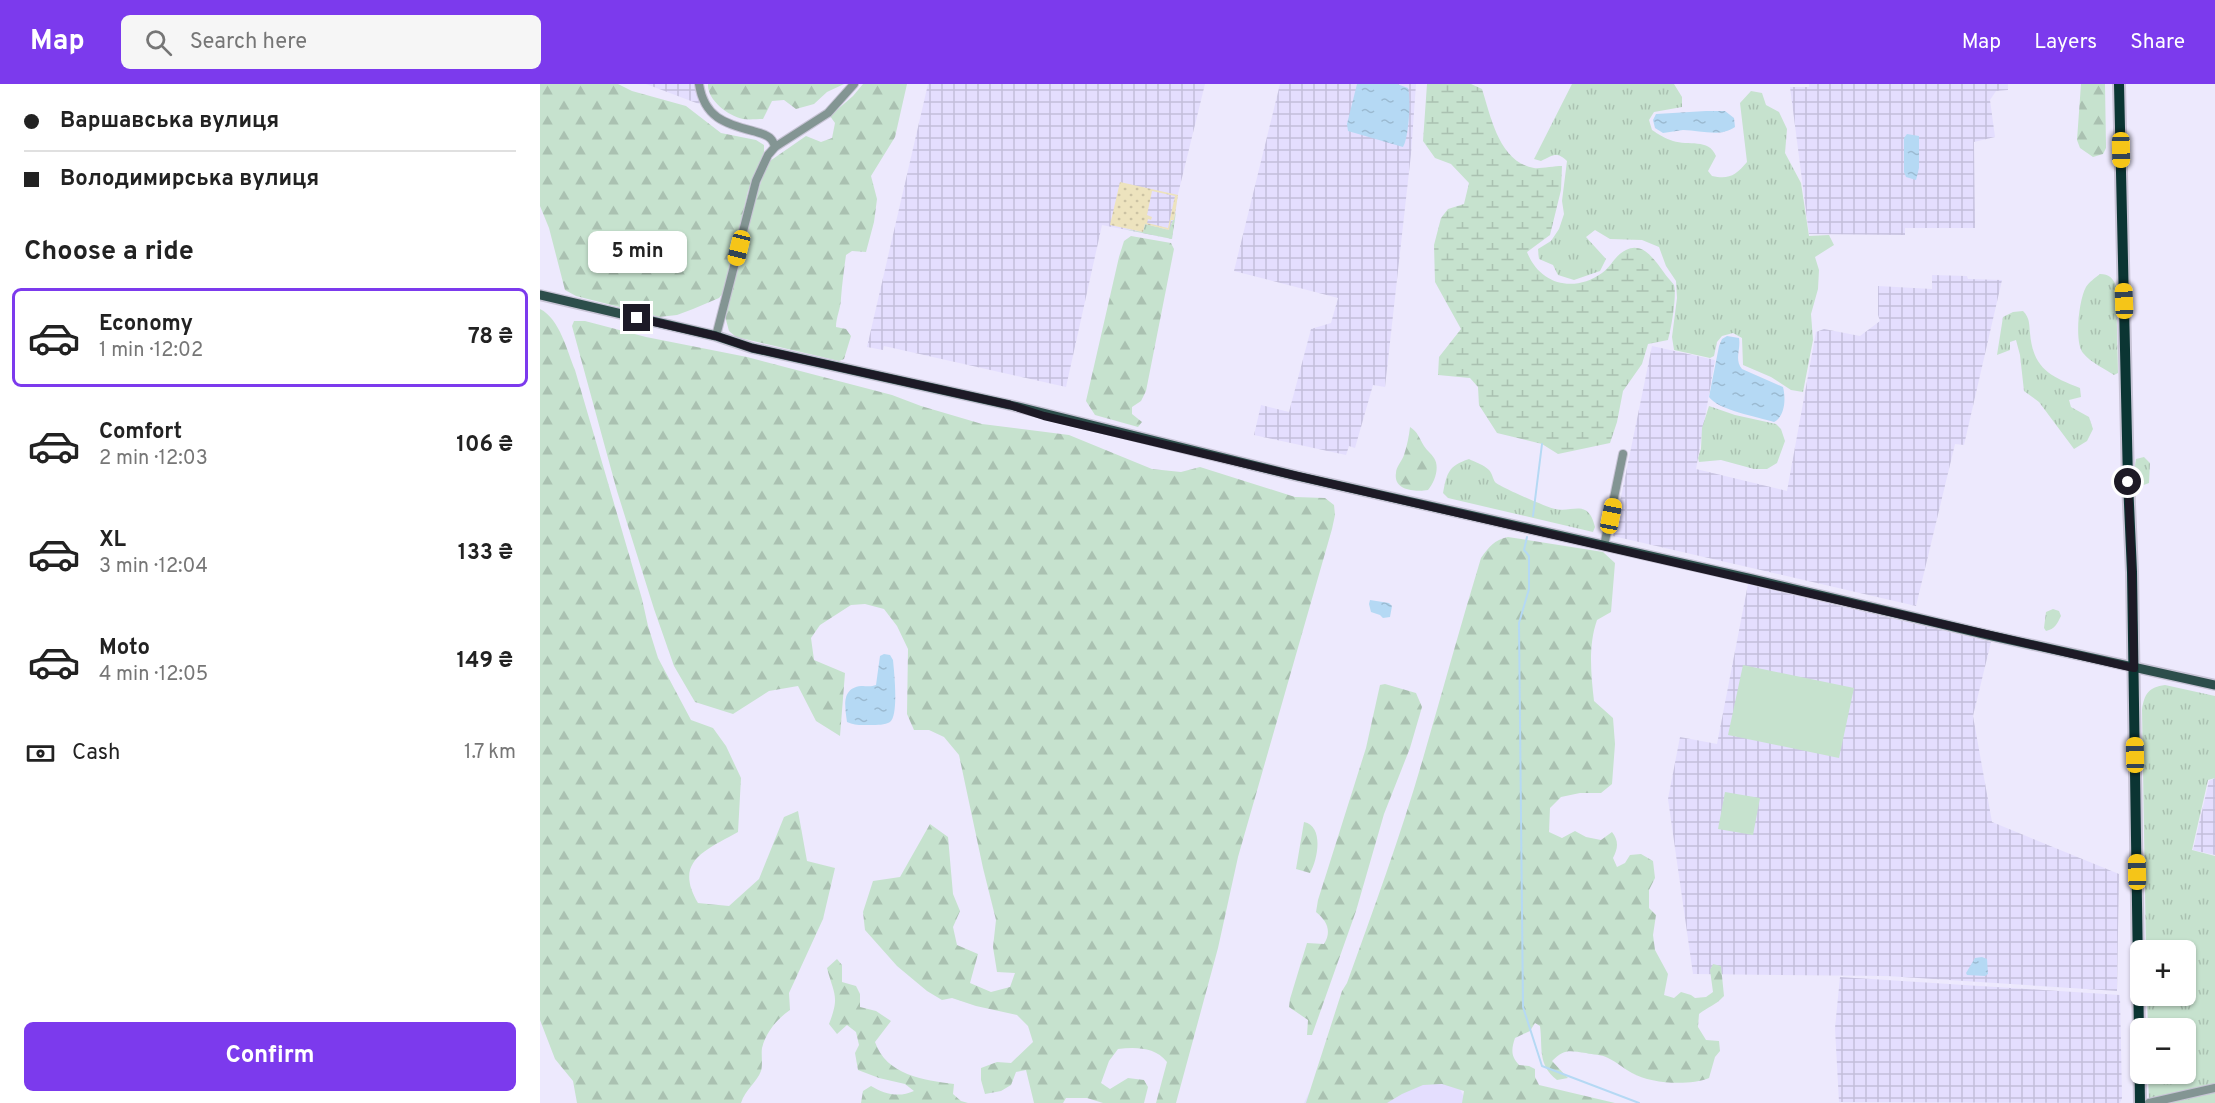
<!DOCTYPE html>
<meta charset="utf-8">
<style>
body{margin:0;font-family:Overpass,sans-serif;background:#f6f6f6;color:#222;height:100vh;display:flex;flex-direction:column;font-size:22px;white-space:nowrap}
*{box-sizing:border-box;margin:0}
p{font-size:20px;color:#767676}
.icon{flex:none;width:33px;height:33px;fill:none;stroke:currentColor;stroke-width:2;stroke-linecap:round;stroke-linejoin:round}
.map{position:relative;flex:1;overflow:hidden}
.sheet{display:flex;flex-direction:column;background:#fff;width:540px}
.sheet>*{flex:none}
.guide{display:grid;align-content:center;height:132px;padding:0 24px;background:#fff}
.fabs{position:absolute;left:1590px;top:856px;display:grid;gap:12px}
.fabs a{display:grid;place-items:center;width:66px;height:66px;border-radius:9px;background:#fff;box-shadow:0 2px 4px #0004;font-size:30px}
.end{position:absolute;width:27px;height:27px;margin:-14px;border:8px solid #1d1a26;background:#fff;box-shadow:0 0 0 3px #fff}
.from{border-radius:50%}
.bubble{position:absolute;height:42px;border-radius:9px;background:#fff;box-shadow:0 2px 4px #0004;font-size:20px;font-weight:700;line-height:42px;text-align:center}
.car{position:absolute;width:18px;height:36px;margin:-18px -9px;border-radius:8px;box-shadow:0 0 4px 2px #0007;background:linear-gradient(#f5c518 24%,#345 0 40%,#f5c518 0 76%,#345 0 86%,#f5c518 0)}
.guide b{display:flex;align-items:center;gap:21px;height:57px;font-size:22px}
.guide b+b{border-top:2px solid #e0e0e0}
.guide i{width:15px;height:15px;background:#222}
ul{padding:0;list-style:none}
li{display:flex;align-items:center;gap:18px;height:99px;margin:0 12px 9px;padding:0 12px;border:3px solid transparent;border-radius:9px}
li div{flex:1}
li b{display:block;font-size:22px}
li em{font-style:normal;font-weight:700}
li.current{border-color:#7c3aed}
li>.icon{width:54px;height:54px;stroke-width:1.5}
h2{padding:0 24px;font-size:27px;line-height:72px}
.pay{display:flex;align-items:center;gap:15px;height:66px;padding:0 24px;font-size:22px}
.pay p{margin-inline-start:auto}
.action{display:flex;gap:12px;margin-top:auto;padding:12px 24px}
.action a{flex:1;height:69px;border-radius:9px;background:#7c3aed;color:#fff;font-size:24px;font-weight:700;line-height:69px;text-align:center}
header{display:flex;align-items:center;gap:36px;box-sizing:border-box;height:84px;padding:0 30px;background:#7c3aed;color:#fff}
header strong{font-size:28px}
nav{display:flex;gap:33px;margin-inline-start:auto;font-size:21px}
.search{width:420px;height:54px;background:#f6f6f6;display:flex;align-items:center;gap:15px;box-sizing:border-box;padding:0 21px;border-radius:9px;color:#767676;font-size:22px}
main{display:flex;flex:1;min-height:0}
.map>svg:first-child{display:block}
.industrial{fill:url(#industrial-grid)}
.built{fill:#e4defe}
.grass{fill:url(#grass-tufts)}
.forest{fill:url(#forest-firs)}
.wetland{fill:url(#wetland-marsh)}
.sand{fill:url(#sand-dots);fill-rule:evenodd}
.garden{fill:#c6e2ce}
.water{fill:url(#water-ripples)}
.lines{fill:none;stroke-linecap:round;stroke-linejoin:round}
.stream{stroke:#b5d9f4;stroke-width:2}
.minor-casing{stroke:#c8c4d6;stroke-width:10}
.major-casing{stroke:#c8c4d6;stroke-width:12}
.highway-casing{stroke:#c8c4d6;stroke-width:14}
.minor{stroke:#839593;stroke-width:8}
.major{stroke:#2d4e4b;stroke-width:9}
.highway{stroke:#0b3533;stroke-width:10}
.route{stroke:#1d1a26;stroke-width:8}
</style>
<header>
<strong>Map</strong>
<div class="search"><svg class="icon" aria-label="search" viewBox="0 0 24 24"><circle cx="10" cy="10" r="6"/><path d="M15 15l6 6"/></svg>Search here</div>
<nav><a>Map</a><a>Layers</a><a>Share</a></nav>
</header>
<main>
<section class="sheet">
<div class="guide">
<b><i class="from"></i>Варшавська вулиця</b>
<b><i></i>Володимирська вулиця</b>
</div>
<h2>Choose a ride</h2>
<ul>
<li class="current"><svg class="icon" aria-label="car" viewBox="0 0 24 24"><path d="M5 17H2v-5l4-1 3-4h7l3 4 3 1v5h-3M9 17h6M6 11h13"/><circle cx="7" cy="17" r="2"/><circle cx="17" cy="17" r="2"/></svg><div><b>Economy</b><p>1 min · 12:02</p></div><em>78 ₴</em></li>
<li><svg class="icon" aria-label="car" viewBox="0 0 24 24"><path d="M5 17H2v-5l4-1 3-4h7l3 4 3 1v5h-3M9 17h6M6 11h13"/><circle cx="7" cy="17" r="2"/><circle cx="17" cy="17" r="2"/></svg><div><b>Comfort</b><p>2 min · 12:03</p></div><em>106 ₴</em></li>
<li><svg class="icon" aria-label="car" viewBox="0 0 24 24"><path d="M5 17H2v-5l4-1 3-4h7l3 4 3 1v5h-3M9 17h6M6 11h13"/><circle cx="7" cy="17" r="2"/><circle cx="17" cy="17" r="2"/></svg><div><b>XL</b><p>3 min · 12:04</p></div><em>133 ₴</em></li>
<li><svg class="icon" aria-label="car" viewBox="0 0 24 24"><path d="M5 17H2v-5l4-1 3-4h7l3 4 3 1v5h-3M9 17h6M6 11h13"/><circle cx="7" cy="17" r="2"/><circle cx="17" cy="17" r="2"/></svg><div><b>Moto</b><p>4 min · 12:05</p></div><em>149 ₴</em></li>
</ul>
<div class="pay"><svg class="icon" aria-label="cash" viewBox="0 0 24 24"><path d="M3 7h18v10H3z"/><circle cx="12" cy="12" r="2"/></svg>Cash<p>1.7 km</p></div>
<div class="action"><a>Confirm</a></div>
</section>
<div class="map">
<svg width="1675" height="1019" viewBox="0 0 1675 1019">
<defs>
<pattern id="industrial-grid" width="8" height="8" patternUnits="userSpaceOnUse" patternTransform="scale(1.5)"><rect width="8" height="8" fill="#e4defe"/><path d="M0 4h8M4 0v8" fill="none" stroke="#c3beda"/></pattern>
<pattern id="grass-tufts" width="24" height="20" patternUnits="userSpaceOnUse" patternTransform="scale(1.5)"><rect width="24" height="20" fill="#c6e2ce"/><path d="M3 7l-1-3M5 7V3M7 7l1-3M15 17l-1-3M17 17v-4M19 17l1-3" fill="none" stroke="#aac1b1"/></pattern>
<pattern id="forest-firs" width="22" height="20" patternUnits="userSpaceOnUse" patternTransform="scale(1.5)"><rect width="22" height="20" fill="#c6e2ce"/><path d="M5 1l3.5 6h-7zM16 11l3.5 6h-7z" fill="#aac1b1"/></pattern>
<pattern id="wetland-marsh" width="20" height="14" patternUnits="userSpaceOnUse" patternTransform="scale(1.5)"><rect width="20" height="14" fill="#c6e2ce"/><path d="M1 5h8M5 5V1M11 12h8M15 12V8" fill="none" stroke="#aac1b1"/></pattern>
<pattern id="sand-dots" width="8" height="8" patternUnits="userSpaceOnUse" patternTransform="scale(1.5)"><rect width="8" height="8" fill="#ede3be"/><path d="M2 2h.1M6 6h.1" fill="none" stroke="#cbc2a3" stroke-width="1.8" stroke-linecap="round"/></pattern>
<pattern id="water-ripples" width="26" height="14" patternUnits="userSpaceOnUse" patternTransform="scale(1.5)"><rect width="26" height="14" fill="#b5d9f4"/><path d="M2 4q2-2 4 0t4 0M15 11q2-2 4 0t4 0" fill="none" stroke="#9bbad1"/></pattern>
</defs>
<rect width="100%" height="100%" fill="#ede9fd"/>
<!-- industrial -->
<path class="industrial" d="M 106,0 L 164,0 L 159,20 Z
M 388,0 L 665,0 L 638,110 L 632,155 L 562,141 L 526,303 L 344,262 L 343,266 L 327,263 Z
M 740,0 L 876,0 L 871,70 L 845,303 L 833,301 L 815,364 L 809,362 L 806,371 L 714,351 L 721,321 L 749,328 L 771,245 L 791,239 L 798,214 L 694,187 Z
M 1269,0 L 1468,0 L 1468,6 L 1456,7 L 1450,16 L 1455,53 L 1434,58 L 1435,144 L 1365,144 L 1365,151 L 1269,150 L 1250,3 L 1269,3 Z
M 1392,191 L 1427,192 L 1428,195 L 1462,196 L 1424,361 L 1415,360 L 1376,522 L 1073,452 L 1112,262 L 1175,276 L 1156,385 L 1247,407 L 1276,248 L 1284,245 L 1320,252 L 1340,237 L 1338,231 L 1338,202 L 1392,205 Z
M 1208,500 L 1451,558 L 1433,632 L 1452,738 L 1579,790 L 1577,907 L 1347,892 L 1153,890 L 1128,715 L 1140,653 L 1177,660 Z
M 1675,694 L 1675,771 L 1653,766 L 1669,697 Z
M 1300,893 L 1580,911 L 1582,1014 L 1580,1019 L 1299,1018 L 1295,944 Z"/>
<!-- built -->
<path class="built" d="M 916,997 L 927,1019 L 764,1019 L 769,1009 Z"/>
<!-- grass -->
<path class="grass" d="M 1032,0 L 1134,0 L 1142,13 L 1142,23 L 1114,28 L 1109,36 L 1112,46 C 1118,50 1126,55 1133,57 C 1148,62 1169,54 1176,72 L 1168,87 L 1172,92 C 1189,96 1196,91 1207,78 L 1200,19 L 1211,7 L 1222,9 L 1226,21 L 1239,28 L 1247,45 L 1245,69 L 1261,99 L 1269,152 L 1289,151 L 1294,161 L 1275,173 L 1279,186 L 1278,205 L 1271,230 L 1273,256 L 1263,308 L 1251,306 L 1231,293 L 1203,281 L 1202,254 L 1193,249 L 1182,252 L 1177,258 L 1174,272 L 1170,274 L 1134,266 L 1132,253 L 1137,214 L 1136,197 L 1126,182 L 1119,163 L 1102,156 L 1070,155 L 1055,146 L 1046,153 L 1066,175 L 1060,187 L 1034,196 L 1018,191 L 1013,181 L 999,175 L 998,165 L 1011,157 L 1019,145 L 1024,130 L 1022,117 L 1027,77 C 1017,67 1013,71 1001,77 L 994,75 Z
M 636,128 L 632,155 L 583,145 L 603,148 L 605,140 L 629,146 Z
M 1560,190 C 1569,190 1573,194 1576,202 L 1578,289 L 1574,291 C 1565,285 1550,278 1543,269 C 1534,258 1539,215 1546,203 C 1549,198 1555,194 1560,190 Z
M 1483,227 C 1490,234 1489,240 1490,249 C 1493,284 1509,292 1540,304 L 1541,313 L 1529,316 L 1531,323 L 1549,333 L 1553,345 L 1547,357 L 1534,365 L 1499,318 L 1484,307 L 1480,271 L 1476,256 L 1470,258 L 1470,266 L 1457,271 L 1463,233 L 1473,228 Z
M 1169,322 L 1195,331 L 1236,340 L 1241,345 L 1245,357 L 1237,379 L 1227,385 L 1214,385 L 1181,376 L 1159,378 L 1158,374 L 1161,365 L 1162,344 Z
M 1604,373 L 1610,379 L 1609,399 L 1601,402 L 1596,398 L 1595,381 L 1596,375 Z
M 929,375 C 935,378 944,381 949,386 C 952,389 953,395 955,398 C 958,402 1008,424 1015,425 C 1033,429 1048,414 1055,443 L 1053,448 L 908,414 L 903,409 C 907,389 908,382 929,375 Z
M 1513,525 L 1519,527 L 1521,532 C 1517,540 1515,545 1506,547 L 1504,544 L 1506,528 Z
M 1625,601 L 1675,612 L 1675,694 L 1668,696 L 1652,766 L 1675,772 L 1675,1019 L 1609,1019 L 1608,990 L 1646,990 L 1646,945 L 1608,945 L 1607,912 L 1646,912 L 1646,867 L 1606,867 L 1602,626 C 1604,610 1609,603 1625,601 Z"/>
<!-- forest -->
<path class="forest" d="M 0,0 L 78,0 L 92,7 L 146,22 L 181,49 L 216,56 L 224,61 L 224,68 L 208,107 L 185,207 L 179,214 L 153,225 L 137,231 L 119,233 L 36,212 L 25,206 L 9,144 L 0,122 Z
M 168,0 L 304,0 L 287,8 L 274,20 L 256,25 L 244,16 L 232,17 L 223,35 C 217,35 209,36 203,35 C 188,32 167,16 168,0 Z
M 323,0 L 367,0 L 355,53 L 331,92 L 337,115 L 334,138 L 326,168 L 312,167 L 306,171 C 304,186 302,200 301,214 C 301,224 296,233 296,243 L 306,245 L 311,252 L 304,275 L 299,277 L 196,253 L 189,247 L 185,232 L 211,129 L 227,79 L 266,52 L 281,58 L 292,54 L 295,39 L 290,32 L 313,12 Z
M 1541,0 L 1565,0 L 1566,64 L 1563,70 L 1553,73 L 1540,64 L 1537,56 Z
M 591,152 L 631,159 L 634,165 L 606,307 L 601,317 L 592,323 L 592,330 L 602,338 L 598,343 L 555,331 L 546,317 L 579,173 L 584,157 Z
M 0,225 C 20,235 27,267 35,286 L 102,515 L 108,542 L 118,574 L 151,636 L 173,644 L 186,662 L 201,694 L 198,748 C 166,766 133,777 158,819 L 189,822 L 219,795 L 244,733 L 258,727 L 267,777 L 295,784 L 283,835 L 249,909 L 250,926 C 237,935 226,948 222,964 C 221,971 223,980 221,987 C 217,998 205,1006 201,1019 L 37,1019 L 33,997 L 15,975 L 0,936 Z
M 34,237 L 45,237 L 106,253 L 207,273 L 352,311 L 381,322 L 442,340 L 529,351 L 612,385 L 641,388 L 660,383 L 755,413 L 785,414 L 794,421 L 795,431 L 792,445 L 698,773 L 678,864 L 636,1019 L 616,1019 L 627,978 C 615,963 596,963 578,965 L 569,977 L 561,999 L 570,1005 L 588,994 L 604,996 L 608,1003 L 604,1019 L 563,1019 L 547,1014 L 526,1014 L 523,1019 L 494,1019 L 486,986 L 476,988 L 471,1001 L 461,1007 L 445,1010 L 441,996 L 441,984 L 457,978 L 471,979 L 493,958 L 488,942 L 477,931 L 436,922 L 412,914 L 402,916 L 387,907 L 357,882 L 325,846 L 323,828 L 333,797 L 360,793 L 390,740 L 408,753 L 413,810 L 420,827 L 413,843 L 417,861 L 438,870 L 430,899 L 451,908 L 470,903 L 475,889 L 457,888 L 453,863 L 456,836 L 443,784 L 419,671 L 404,653 L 389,646 L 374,646 L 367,630 L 368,565 L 357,542 L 344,525 L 325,520 L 311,521 L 280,541 L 271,554 L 274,576 L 305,589 L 300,652 L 276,637 L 258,602 L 229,607 L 193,630 L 155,618 L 134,582 L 114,525 L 77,407 L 32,242 Z
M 870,343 C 878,348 879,354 884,362 C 887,367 891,369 894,374 C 900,383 895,398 888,406 C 876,408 853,407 856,389 C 856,383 862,377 864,371 C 867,362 869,352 870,343 Z
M 968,453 L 1063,468 L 1075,479 L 1071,528 L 1057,536 C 1048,562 1051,590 1054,617 L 1073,634 L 1075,660 L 1072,700 L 1061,709 L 1040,709 L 1021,713 L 1010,724 L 1009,748 L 1022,754 L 1035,747 L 1046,753 L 1061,756 L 1072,748 C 1079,757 1078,764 1073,774 L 1077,783 L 1085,779 L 1090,771 L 1101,770 L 1113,777 L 1115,794 L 1109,806 L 1109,824 L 1116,831 L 1113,851 L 1115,866 L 1128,890 L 1124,911 L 1134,914 L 1141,908 L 1151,911 L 1155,914 L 1166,913 L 1173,908 L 1170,886 L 1173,880 L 1181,882 L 1184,912 C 1176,921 1168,923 1159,930 L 1158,943 L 1166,956 L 1179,957 L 1180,967 L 1175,973 L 1169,994 C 1149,1002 1111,1000 1092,989 C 1084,985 1077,978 1068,974 C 1061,970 1053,971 1046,969 C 1030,967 1025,964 1012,977 L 1028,994 L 1017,996 C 997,980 1003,964 1000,942 L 995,939 L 990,947 L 975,954 C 971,966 971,972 979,981 L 989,982 L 995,985 L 995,993 L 999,1001 L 1075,1019 L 922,1019 L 924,1007 L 902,1000 L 883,1001 L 862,1010 L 847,1019 L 766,1019 L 802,907 L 807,899 C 834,824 862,748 884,671 C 903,605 921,540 941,474 C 949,463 954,456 968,453 Z
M 845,600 L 876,609 L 882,623 L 870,664 L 844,730 L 816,827 L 772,951 L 767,951 L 768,936 L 749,923 L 750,915 L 767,859 L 784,860 C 792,847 787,837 776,828 L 778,816 L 826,664 L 840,601 Z
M 764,738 C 784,742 778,775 770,789 L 756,785 Z
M 297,875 L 302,881 L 302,898 L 316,902 L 320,910 L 320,923 L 336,927 L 351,937 L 335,958 C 346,991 384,996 414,1000 L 413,1010 L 421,1017 L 428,1019 L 321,1019 L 323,1007 L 331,1002 C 344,1010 359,1014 374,1007 L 365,1000 L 339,994 L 318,986 L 315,969 L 319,961 L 316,948 L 307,941 L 297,950 L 289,940 C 300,912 294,911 287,884 Z"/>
<!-- wetland -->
<path class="wetland" d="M 887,0 L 931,0 L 942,5 C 951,33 959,78 994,84 C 999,85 1014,82 1022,82 L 1021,106 L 1010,151 L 987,168 C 1000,201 1034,209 1062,189 C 1071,183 1075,171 1086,166 C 1104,157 1116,178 1125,190 C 1127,193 1132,198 1134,201 C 1137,212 1131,246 1128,256 L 1108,260 L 1102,280 L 1083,307 L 1077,338 L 1070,359 L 1018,370 L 1002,360 L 957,349 L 939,321 L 938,303 L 930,294 L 898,291 L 899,273 L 921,245 L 895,198 L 894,161 L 901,134 L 908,125 L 924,120 L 929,99 L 911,80 L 895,74 L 883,57 Z"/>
<!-- sand -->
<path class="sand" d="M 580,98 L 638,111 L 634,136 L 631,136 L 629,146 L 605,140 L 603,148 L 570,141 ZM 612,107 L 635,112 L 628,144 L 607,139 L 608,135 L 611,136 L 612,133 L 607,131 Z"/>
<!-- garden -->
<path class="garden" d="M 1203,581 L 1314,604 L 1299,674 L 1188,651 Z
M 1185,708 L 1220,714 L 1213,751 L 1178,745 Z"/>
<!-- water -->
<path class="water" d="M 817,0 L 857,0 L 868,4 C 871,14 869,54 863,63 L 808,47 L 807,40 Z
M 1166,27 L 1185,27 L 1194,34 L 1195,43 C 1179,54 1161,46 1143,46 C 1136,47 1130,48 1123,49 L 1115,44 L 1113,36 L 1116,30 Z
M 1367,50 L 1379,52 L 1379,84 L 1376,96 L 1366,93 L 1364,88 L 1364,54 Z
M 1187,252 L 1199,254 C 1201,266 1194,275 1202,285 L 1243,303 C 1246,315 1245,332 1234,338 C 1218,333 1178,326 1169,313 L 1179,262 L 1182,255 Z
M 830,516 L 849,519 L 852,522 L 850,533 L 843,534 L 840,531 L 831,528 L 829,520 Z
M 344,570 L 350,571 L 353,576 C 354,587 359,631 350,638 C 345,641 337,641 331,641 C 323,641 315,642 307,638 C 305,623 301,604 321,602 C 327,602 331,603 336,601 L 340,572 Z
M 1442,873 L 1447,875 L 1448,890 L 1445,892 L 1427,891 L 1426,889 L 1435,874 Z"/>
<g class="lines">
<!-- stream -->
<path class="stream" d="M 993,432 L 1002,360
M 987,453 L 984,466 L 989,472 L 989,505 L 979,539 L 983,923 L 1002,982 L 1099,1019"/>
<!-- minor casing -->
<g class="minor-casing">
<path id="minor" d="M 159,0 C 164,33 185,40 213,47 C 219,49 227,50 231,55 C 233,57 234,60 235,63
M 176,252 L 216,97 L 228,71 L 235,63 L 288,29 L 314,0
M 1064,462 L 1083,370
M 1609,1019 L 1675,1004"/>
</g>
<!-- major casing -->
<g class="major-casing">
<path id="major" d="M 0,211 L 176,252 L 212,264 L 470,321 L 757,392 L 1212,495 L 1448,551 L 1675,601"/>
</g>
<!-- highway casing -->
<g class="highway-casing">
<path id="highway" d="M 1579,0 L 1588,398 L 1592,488 L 1600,1019"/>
</g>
<!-- minor -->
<use href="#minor" class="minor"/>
<!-- major -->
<use href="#major" class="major"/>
<!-- highway -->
<use href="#highway" class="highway"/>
</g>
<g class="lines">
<!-- route -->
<path class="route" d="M 97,234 L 176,252 L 212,264 L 470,321 L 504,332 L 757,392 L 1594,584 L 1592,488 L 1588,398"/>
</g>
</svg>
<div class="fabs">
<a>+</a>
<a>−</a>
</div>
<i class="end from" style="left:1588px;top:398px"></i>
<i class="end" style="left:97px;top:234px"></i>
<div class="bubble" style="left:48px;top:147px;width:99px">5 min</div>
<i class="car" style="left:1581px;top:66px;rotate:179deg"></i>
<i class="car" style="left:199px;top:164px;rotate:194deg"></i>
<i class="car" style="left:1584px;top:217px;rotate:358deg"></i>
<i class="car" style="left:1071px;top:432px;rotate:11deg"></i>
<i class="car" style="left:1595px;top:671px;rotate:359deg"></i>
<i class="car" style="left:1597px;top:788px;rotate:359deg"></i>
</div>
</main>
